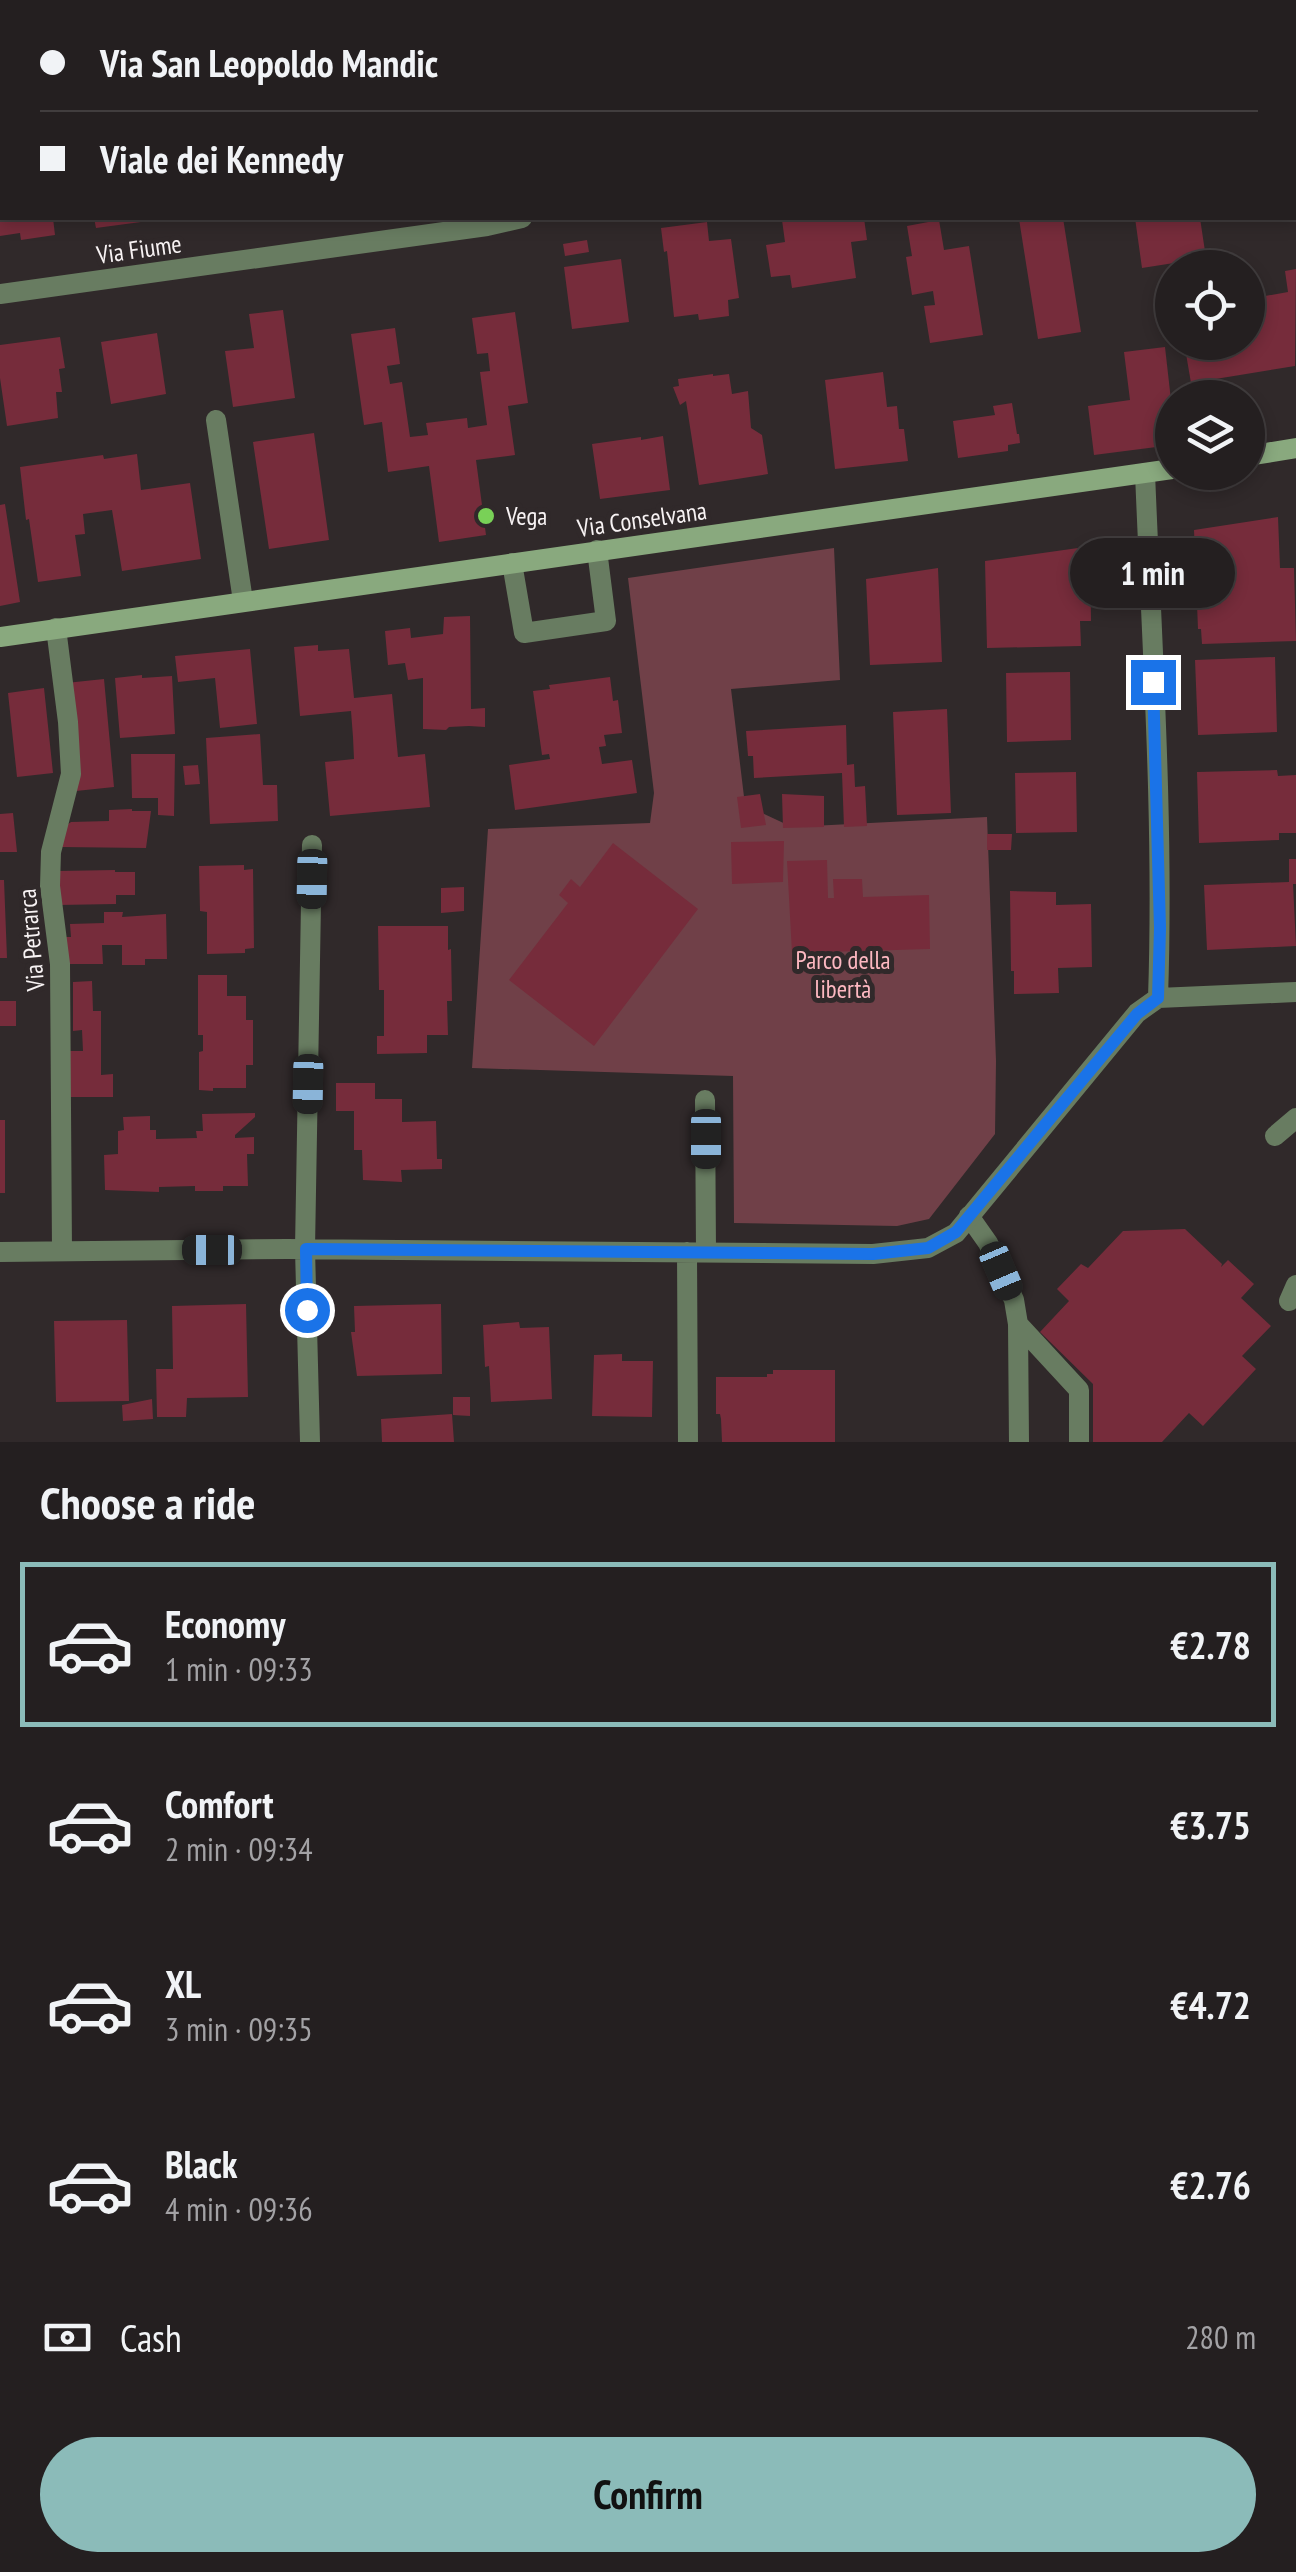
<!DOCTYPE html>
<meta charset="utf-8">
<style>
body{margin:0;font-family:"PT Sans Narrow",sans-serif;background:#2c2729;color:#f1f3f6;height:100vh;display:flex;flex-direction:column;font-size:38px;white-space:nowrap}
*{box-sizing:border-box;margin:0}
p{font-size:32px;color:#a3a2a5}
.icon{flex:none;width:55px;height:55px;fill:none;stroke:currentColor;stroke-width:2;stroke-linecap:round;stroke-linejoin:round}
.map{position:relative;height:1442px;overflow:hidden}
.sheet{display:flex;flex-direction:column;background:#241f20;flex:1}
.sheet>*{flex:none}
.hud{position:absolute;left:0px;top:0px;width:1298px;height:220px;box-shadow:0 5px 15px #0003,0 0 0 2px #413d3e;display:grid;align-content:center;height:220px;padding:0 40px;background:#241f20}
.fabs{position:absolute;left:1155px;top:250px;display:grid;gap:20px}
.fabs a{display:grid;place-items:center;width:110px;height:110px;border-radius:50%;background:#241f20;box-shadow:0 5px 15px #0003,0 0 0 2px #413d3e;font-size:50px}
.end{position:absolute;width:45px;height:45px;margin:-22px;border:12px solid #1a73e8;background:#fff;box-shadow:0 0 0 5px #fff}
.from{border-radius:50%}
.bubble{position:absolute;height:70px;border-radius:35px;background:#241f20;box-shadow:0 5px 15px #0003,0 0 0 2px #413d3e;font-size:32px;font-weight:800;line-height:70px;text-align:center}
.car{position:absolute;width:30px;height:60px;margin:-30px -15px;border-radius:12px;box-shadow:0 0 8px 2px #0007;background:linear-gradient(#222 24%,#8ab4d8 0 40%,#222 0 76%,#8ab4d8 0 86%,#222 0)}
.hud b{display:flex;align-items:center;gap:35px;height:95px;font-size:38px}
.hud b+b{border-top:2px solid #413d3e}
.hud i{width:25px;height:25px;background:#f1f3f6}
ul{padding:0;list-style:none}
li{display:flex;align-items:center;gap:30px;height:165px;margin:0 20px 15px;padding:0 20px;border:5px solid transparent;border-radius:0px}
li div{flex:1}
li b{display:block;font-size:38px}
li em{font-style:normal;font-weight:800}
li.selected{border-color:#8bbbb9}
li>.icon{width:90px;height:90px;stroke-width:1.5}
h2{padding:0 40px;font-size:45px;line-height:120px}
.pay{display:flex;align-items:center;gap:25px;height:110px;padding:0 40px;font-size:38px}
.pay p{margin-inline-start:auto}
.primary-button{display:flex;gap:20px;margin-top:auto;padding:20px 40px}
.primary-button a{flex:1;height:115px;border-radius:60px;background:#8bbbb9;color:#111;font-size:40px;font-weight:800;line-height:115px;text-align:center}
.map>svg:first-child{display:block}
.green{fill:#704048}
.building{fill:#762c3b}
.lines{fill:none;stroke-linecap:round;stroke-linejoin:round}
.service{stroke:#687c61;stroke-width:20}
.minor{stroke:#687c61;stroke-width:20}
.secondary{stroke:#89a97e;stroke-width:20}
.route{stroke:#1a73e8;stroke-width:12}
.poi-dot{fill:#79d157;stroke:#30292a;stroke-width:4}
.labels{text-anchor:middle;stroke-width:10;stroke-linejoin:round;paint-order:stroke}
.street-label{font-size:25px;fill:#f7f2f3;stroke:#30292a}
.poi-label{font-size:25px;fill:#f7f2f3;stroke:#30292a;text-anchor:start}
.park-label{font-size:25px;fill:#fdb8c1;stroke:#30292a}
</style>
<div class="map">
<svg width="1296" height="1442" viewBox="0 0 1296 1442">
<rect width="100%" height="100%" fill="#30292a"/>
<!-- green -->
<path class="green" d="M 834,548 L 840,680 L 731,689 L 745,805 L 792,827 L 987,817 L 996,1061 L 995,1134 L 929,1219 L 897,1226 L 734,1223 L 733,1076 L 472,1068 L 488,829 L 650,823 L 654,793 L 628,578 Z"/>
<!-- building -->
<path class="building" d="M 0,218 L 53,218 L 55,235 L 21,240 L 20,233 L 0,236 Z
M 94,218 L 156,218 L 156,220 L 96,228 Z
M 797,218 L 864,218 L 867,240 L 851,242 L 856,278 L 792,288 L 790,275 L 771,277 L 766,245 L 785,242 L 782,220 Z
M 1028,218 L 1063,218 L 1081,332 L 1038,339 L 1019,219 Z
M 1135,218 L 1200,218 L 1206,258 L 1142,268 Z
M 939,220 L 944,250 L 969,246 L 983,335 L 930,343 L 924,306 L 935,305 L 933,291 L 912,295 L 906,257 L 912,256 L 907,226 Z
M 707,222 L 709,241 L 731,239 L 739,298 L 728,300 L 729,316 L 699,320 L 698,314 L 674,317 L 667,251 L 664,252 L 661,228 Z
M 587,240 L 589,252 L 565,256 L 563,244 Z
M 621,259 L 629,322 L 572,329 L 564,267 Z
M 1296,269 L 1295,366 L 1191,383 L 1184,342 L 1248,342 L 1248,299 L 1288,292 L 1285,271 Z
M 283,310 L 295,398 L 233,407 L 225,351 L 254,348 L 249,314 Z
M 515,312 L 528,403 L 508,406 L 515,455 L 476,460 L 486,535 L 439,542 L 429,466 L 388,472 L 382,422 L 364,425 L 351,334 L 395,328 L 400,364 L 387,366 L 390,384 L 402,382 L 410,437 L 428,435 L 426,423 L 467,418 L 468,428 L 487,425 L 480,372 L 490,371 L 488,353 L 477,354 L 472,318 Z
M 157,333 L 166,394 L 111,404 L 101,342 Z
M 60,337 L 65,368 L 59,369 L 62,392 L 56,392 L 58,418 L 7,426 L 0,378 L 0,345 Z
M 1165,347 L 1172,409 L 1172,445 L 1094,455 L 1088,406 L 1130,400 L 1124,352 Z
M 883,372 L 887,407 L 897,406 L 899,429 L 904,429 L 908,461 L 835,469 L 825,380 Z
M 713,374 L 713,376 L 729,374 L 732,394 L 748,391 L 751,428 L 762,435 L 768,474 L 699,485 L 686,401 L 680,405 L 673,387 L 679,386 L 678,379 Z
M 1012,403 L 1017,434 L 1019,434 L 1020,443 L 1008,445 L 1008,451 L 958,458 L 953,421 L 995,415 L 993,406 Z
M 314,433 L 329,540 L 269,549 L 253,442 Z
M 663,436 L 670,490 L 600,499 L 592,444 L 641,437 L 641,440 Z
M 137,454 L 141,490 L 190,483 L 201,559 L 122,571 L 112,510 L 83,514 L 85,534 L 75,535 L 81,576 L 38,582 L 29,519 L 26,520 L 20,467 L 103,455 L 104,459 Z
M 5,504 L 20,602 L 0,606 L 0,505 Z
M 1278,517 L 1280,568 L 1294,568 L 1296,641 L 1202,644 L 1201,629 L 1198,629 L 1194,530 Z
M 1078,548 L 1090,549 L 1091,621 L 1080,621 L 1081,646 L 987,648 L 985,561 Z
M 938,568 L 942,662 L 870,665 L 866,579 Z
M 470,616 L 471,709 L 485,708 L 485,727 L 469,726 L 449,727 L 446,730 L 423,729 L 423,678 L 408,680 L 405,663 L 388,665 L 385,631 L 410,628 L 411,638 L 443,634 L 444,617 Z
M 318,645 L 318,651 L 349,649 L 354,698 L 392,694 L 398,757 L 425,754 L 430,807 L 330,816 L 325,762 L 354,759 L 353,737 L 351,711 L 300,716 L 294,647 Z
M 250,649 L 257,724 L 220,728 L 215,678 L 178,682 L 175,656 Z
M 1275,657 L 1277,732 L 1198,735 L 1195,660 Z
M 1070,672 L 1071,740 L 1007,742 L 1006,673 Z
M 142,675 L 142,678 L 172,676 L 175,734 L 120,738 L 115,678 Z
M 610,677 L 613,701 L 618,700 L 622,733 L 604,735 L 606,746 L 599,747 L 602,764 L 632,760 L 637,793 L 515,810 L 509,765 L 550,759 L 549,754 L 542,755 L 533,691 L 550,689 L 549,685 Z
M 104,679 L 114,787 L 76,791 L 66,683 Z
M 44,688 L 53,773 L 17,777 L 8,693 Z
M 947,709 L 951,813 L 897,815 L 893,712 Z
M 846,725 L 847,765 L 854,764 L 855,787 L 865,786 L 867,826 L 844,827 L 842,773 L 754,778 L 753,756 L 748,756 L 746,731 Z
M 260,734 L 263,785 L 277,785 L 278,821 L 210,824 L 206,738 Z
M 131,754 L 175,754 L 174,816 L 158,815 L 158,798 L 132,798 Z
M 198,765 L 200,784 L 185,785 L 183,766 Z
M 1277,770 L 1278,776 L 1296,775 L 1296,833 L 1279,833 L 1279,840 L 1199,843 L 1197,772 Z
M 1076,772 L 1077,832 L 1016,833 L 1015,773 Z
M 760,794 L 766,825 L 741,828 L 737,797 Z
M 782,794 L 824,796 L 824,827 L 783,828 Z
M 132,809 L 132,811 L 151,811 L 146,848 L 61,847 L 64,827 L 71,822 L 109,821 L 109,810 Z
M 13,813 L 17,852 L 0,852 L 0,814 Z
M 987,834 L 1012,834 L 1011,850 L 987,850 Z
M 784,841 L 783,882 L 732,884 L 731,842 Z
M 613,843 L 698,909 L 594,1046 L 509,980 L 568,903 L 559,895 L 571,879 L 580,887 Z
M 1289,859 L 1296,859 L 1296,884 L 1293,884 L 1296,946 L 1207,950 L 1204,885 L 1289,882 Z
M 827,860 L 828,898 L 834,898 L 833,879 L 862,879 L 863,897 L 929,895 L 930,949 L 792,953 L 787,861 Z
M 244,865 L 244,870 L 253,869 L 254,948 L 245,949 L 245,953 L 207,954 L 207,912 L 200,911 L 199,866 Z
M 115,870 L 115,872 L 135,872 L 135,895 L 116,895 L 116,904 L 58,905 L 58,871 Z
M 0,880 L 4,880 L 7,958 L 0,958 Z
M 464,887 L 464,911 L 441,913 L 441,888 Z
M 1010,891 L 1056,892 L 1056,905 L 1091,904 L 1092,967 L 1058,968 L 1059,993 L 1014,994 L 1014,971 L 1011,971 Z
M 104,912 L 123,912 L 122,917 L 166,914 L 167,959 L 145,959 L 145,965 L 122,965 L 122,945 L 102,945 L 103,964 L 66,964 L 66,937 L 71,937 L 70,924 L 104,923 Z
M 378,926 L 448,926 L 448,950 L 451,949 L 452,1001 L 447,1001 L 448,1035 L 427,1035 L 427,1053 L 377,1054 L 377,1036 L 384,1036 L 384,990 L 379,990 Z
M 198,975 L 227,975 L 227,996 L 246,996 L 246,1020 L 253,1020 L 253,1065 L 246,1065 L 246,1088 L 213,1088 L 213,1091 L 199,1090 L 199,1052 L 203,1051 L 203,1035 L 198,1035 Z
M 92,981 L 93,1011 L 101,1011 L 101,1075 L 113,1074 L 113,1097 L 63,1097 L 63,1051 L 83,1051 L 82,1030 L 73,1031 L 73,982 Z
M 0,1001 L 16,1001 L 16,1026 L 0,1026 Z
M 336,1083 L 375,1083 L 375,1099 L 402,1099 L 402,1122 L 436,1121 L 437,1159 L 442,1159 L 442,1169 L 401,1170 L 402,1182 L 363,1180 L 362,1150 L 354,1150 L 354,1111 L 336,1111 Z
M 255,1113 L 255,1117 L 235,1135 L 235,1138 L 254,1137 L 254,1154 L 247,1154 L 248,1186 L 223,1186 L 223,1191 L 195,1191 L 195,1186 L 159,1187 L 159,1192 L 105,1190 L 104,1155 L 118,1154 L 118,1131 L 124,1130 L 123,1117 L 150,1116 L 150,1130 L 156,1130 L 156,1139 L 197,1138 L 196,1131 L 203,1131 L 202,1114 Z
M 0,1120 L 5,1120 L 5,1193 L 0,1193 Z
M 1185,1229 L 1222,1264 L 1221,1267 L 1228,1260 L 1254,1284 L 1241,1298 L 1271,1326 L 1242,1356 L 1256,1369 L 1203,1426 L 1189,1413 L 1162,1442 L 1093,1442 L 1093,1384 L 1040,1332 L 1069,1301 L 1057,1289 L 1081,1264 L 1088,1268 L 1123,1231 Z
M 246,1304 L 248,1397 L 187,1398 L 186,1417 L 157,1417 L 156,1369 L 173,1369 L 172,1306 Z
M 441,1304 L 442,1374 L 357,1376 L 351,1332 L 355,1332 L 354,1306 Z
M 127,1320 L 129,1401 L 56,1402 L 54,1321 Z
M 519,1322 L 520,1328 L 549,1327 L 552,1399 L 491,1402 L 489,1366 L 485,1367 L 483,1325 Z
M 622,1354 L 622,1361 L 653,1361 L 652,1417 L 592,1416 L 594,1355 Z
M 773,1370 L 835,1370 L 835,1442 L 722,1442 L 721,1419 L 720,1414 L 716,1414 L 716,1377 L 767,1377 L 767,1374 L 773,1374 Z
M 453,1397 L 470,1397 L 470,1416 L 453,1415 Z
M 152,1399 L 153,1419 L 123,1421 L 122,1405 Z
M 452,1414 L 454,1442 L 382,1442 L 381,1419 Z"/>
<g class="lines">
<!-- service -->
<path class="service" d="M 512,563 L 524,633 L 606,621 L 597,550
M 705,1100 L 706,1252
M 1275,1136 L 1296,1118
M 969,1216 L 988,1243 L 1014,1300 L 1018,1324 L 1019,1442
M 1289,1301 L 1296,1285
M 1018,1324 L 1079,1390 L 1079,1442"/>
<!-- minor -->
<path class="minor" d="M 546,0 L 546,2
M 0,294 L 487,226 L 522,218
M 216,420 L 243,601
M 1145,473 C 1152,647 1164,823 1158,998
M 56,628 L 68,722 L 71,774 L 51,852 L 50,886 L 60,964 L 62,1251
M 1158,998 L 1296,992
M 0,1252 L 287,1249 L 873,1254 L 928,1248 L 956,1233 L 1137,1013 L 1158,998
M 687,1252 L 688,1442
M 310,1442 L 305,1249 L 312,845"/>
<!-- secondary -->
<path class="secondary" d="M 1248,456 L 1296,448
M 0,637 L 1172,469"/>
</g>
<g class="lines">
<!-- route -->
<path class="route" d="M 307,1310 L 306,1249 L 873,1254 L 928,1248 L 956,1232 L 1137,1014 L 1158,998 L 1160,928 L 1153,682"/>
</g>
<!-- markers -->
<circle class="poi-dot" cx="486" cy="516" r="10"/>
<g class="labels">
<!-- street labels -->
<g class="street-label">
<text transform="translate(139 249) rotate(-8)" y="9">Via Fiume</text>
<text transform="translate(642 519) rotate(-8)" y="9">Via Conselvana</text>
<text transform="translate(31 940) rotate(-95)" y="9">Via Petrarca</text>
</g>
<!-- poi labels -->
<g class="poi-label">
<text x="506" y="525">Vega</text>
</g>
<!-- park labels -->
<g class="park-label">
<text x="843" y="969">Parco della<tspan x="843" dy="29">libertà</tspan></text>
</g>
</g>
</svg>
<div class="fabs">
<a><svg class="icon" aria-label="locate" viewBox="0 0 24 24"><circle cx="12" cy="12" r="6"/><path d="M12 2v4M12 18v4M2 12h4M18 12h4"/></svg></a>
<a><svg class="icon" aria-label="layers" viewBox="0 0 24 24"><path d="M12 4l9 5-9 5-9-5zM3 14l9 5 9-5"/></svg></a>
</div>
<i class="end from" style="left:307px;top:1310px"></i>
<i class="end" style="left:1153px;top:682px"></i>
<div class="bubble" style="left:1070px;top:538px;width:165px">1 min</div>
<i class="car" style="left:312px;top:879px;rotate:181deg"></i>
<i class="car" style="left:308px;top:1084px;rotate:181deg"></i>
<i class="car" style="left:706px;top:1139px;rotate:180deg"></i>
<i class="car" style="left:212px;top:1250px;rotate:270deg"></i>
<i class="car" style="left:1001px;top:1271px;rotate:157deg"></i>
<div class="hud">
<b><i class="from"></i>Via San Leopoldo Mandic</b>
<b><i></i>Viale dei Kennedy</b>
</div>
</div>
<section class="sheet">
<h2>Choose a ride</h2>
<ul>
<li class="selected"><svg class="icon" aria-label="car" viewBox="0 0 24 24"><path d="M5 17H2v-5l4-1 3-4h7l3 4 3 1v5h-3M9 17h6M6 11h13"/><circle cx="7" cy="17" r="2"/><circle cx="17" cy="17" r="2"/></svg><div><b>Economy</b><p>1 min · 09:33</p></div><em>€2.78</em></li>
<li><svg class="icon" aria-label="car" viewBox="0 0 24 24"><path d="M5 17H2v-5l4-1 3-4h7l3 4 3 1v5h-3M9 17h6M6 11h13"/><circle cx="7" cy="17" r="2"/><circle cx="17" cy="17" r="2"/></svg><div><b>Comfort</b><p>2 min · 09:34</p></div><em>€3.75</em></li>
<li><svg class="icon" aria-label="car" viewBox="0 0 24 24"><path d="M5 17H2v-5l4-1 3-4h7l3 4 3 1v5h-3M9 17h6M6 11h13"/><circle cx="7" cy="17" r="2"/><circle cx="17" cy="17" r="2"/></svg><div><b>XL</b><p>3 min · 09:35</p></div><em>€4.72</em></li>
<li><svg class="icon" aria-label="car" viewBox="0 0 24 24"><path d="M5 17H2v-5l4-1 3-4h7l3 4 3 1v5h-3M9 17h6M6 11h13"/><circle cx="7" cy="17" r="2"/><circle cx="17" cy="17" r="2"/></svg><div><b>Black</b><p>4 min · 09:36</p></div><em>€2.76</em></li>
</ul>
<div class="pay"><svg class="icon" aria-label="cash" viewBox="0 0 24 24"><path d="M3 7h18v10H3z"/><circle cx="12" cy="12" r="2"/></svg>Cash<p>280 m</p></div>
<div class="primary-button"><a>Confirm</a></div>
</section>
